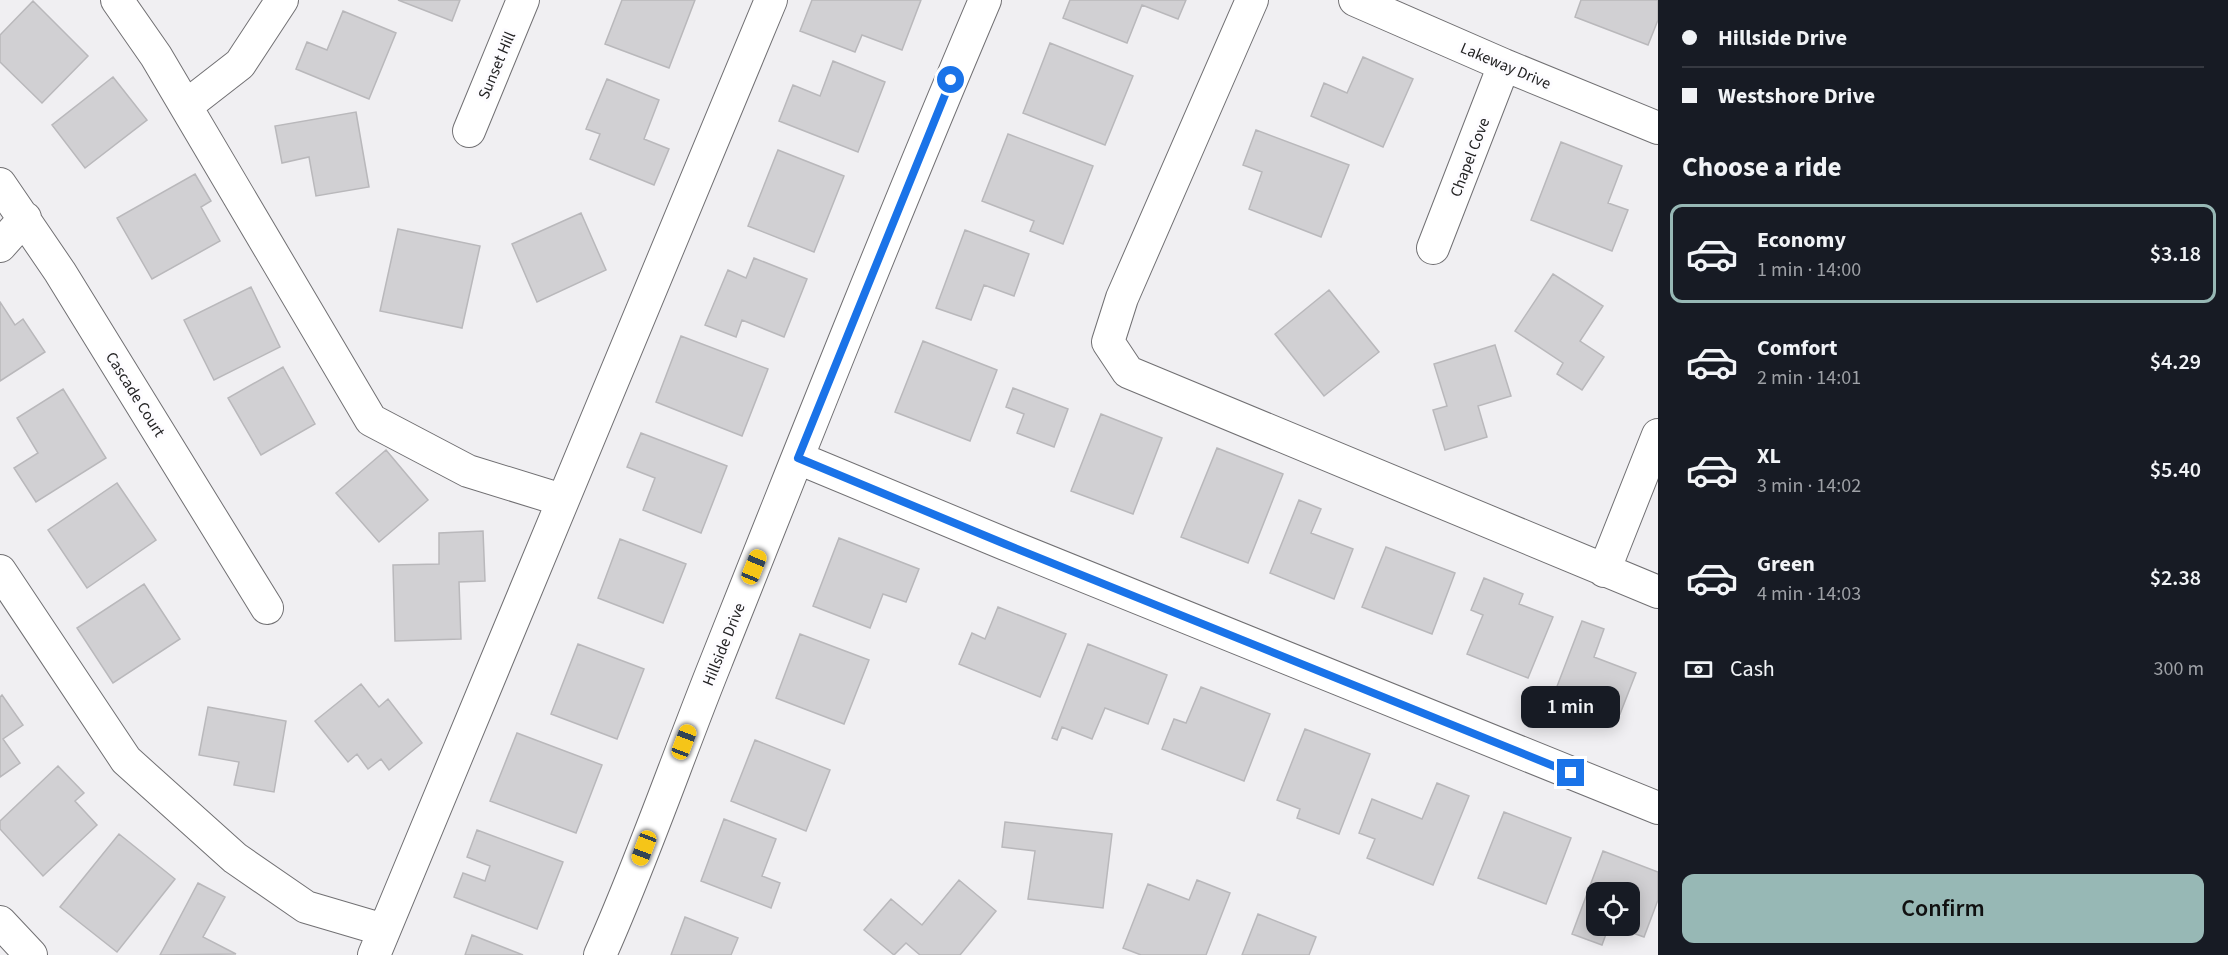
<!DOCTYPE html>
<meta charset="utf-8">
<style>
body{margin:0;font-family:"Source Sans 3",sans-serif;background:#20242c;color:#f1f3f6;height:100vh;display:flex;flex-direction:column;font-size:22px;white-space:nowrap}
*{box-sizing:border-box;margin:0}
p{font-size:20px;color:#9ea1a6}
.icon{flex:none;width:33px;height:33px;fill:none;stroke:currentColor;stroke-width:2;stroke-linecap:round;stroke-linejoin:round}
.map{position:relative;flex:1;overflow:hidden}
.drawer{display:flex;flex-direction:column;background:#171b24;width:570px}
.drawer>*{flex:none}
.hud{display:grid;align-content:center;height:132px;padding:0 24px;background:#171b24}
.tools{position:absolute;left:1586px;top:882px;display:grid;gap:12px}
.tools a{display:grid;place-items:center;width:54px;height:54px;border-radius:12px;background:#171b24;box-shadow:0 3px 15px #0003;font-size:30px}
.end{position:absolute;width:27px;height:27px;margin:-14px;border:8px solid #1a73e8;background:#fff;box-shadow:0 0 0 3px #fff}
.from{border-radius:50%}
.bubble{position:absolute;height:42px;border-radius:12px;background:#171b24;box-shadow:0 3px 15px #0003;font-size:20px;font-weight:600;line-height:42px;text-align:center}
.car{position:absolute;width:18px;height:36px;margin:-18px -9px;border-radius:8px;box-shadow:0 0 4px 2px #0007;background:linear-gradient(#f5c518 24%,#345 0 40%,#f5c518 0 76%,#345 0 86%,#f5c518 0)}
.hud b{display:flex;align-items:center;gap:21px;height:57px;font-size:22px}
.hud b+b{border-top:2px solid #363941}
.hud i{width:15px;height:15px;background:#f1f3f6}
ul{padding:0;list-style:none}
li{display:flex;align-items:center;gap:18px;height:99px;margin:0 12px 9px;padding:0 12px;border:3px solid transparent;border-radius:12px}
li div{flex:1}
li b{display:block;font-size:22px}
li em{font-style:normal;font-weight:600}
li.current{border-color:#97b8b5}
li>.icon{width:54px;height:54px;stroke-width:1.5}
h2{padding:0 24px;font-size:27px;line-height:72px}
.pay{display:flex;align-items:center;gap:15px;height:66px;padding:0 24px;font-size:22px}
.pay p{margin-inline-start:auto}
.primary-button{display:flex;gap:12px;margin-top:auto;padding:12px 24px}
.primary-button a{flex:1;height:69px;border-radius:12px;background:#97b8b5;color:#111;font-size:24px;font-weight:600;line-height:69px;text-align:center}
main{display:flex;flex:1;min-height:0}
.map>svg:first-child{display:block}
.building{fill:#d1d0d3;stroke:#b9b8bb;stroke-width:1.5}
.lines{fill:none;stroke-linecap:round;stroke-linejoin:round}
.minor-casing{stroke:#717073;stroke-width:34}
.minor{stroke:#fff;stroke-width:32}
.route{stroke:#1a73e8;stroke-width:8}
.labels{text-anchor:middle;stroke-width:6;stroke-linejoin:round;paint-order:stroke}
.street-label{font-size:16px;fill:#232324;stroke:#fdfcff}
</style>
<main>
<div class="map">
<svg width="1658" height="955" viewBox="0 0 1658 955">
<rect width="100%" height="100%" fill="#f0eff2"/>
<!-- building -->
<path class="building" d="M 398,0 L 460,0 L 452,21 Z
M 622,0 L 695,0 L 669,68 L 605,44 Z
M 812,0 L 921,0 L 902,50 L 862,35 L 855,52 L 800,31 Z
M 1070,0 L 1186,0 L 1178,19 L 1142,5 L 1127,43 L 1063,18 Z
M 1581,0 L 1658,0 L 1658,20 L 1648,45 L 1575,17 Z
M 33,1 L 88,56 L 42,103 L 0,62 L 0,35 Z
M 343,11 L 396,33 L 369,99 L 296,69 L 307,42 L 327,50 Z
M 1050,43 L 1133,76 L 1105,145 L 1023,113 Z
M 1363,57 L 1413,79 L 1383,147 L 1311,116 L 1324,83 L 1347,93 Z
M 833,61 L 885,82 L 858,152 L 779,121 L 793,85 L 820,96 Z
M 113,77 L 147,120 L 85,168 L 52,125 Z
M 607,79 L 659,100 L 644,139 L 669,149 L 654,185 L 590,159 L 600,134 L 586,129 Z
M 356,112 L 369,187 L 316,196 L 309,157 L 282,163 L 275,126 Z
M 1256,130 L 1349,165 L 1321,237 L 1249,209 L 1262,172 L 1243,165 Z
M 1008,134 L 1093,166 L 1063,244 L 1030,231 L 1034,221 L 982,201 Z
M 1561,142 L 1622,166 L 1608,203 L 1628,210 L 1612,251 L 1531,220 Z
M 778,150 L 844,176 L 814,252 L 748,226 Z
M 195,174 L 211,201 L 201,207 L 220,241 L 152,279 L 117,218 Z
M 581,213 L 606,270 L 537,302 L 512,244 Z
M 398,229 L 480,246 L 462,328 L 380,311 Z
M 965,230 L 1029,254 L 1014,296 L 984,285 L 971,320 L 936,308 Z
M 754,258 L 807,279 L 784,337 L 742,320 L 736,337 L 705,325 L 728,270 L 746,278 Z
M 1553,274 L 1603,306 L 1580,341 L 1604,357 L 1582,390 L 1557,374 L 1563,363 L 1515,331 Z
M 251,287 L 280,347 L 214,380 L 184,320 Z
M 1329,290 L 1379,352 L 1324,396 L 1275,334 Z
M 0,302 L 15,325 L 23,319 L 45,352 L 0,381 Z
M 681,336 L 768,369 L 742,436 L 656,402 Z
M 923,341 L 997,370 L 970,441 L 895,412 Z
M 1495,345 L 1511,396 L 1478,406 L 1487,437 L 1445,450 L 1433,410 L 1447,406 L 1434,364 Z
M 283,367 L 315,424 L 261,455 L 228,398 Z
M 1013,388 L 1068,409 L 1054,447 L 1017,433 L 1024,414 L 1006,407 Z
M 63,389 L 106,458 L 36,502 L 14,468 L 38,453 L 17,418 Z
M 1101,414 L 1162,438 L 1133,514 L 1071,491 Z
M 641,433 L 727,466 L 701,533 L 643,510 L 655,478 L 627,467 Z
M 1217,448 L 1283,474 L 1248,563 L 1181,537 Z
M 386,450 L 428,500 L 379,542 L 336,493 Z
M 117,483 L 156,540 L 87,588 L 48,530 Z
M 1299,500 L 1321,509 L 1311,533 L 1353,549 L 1334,599 L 1270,573 Z
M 483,531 L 485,581 L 459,582 L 461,639 L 395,641 L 393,565 L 439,564 L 439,533 Z
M 839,538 L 919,569 L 906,602 L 883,594 L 870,628 L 813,606 Z
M 620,539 L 686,564 L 663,623 L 598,598 Z
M 1386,547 L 1455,573 L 1432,634 L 1362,607 Z
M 1484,578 L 1523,594 L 1519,604 L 1553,617 L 1528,678 L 1467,654 L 1483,615 L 1471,610 Z
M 144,584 L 180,639 L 113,683 L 77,628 Z
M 998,607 L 1066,634 L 1040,697 L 959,664 L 972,633 L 985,639 Z
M 1582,621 L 1604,629 L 1594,657 L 1636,673 L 1620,714 L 1556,689 Z
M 800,634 L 869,660 L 844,724 L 776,698 Z
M 578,644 L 644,669 L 617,739 L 551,714 Z
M 1088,644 L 1167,675 L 1148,724 L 1105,708 L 1092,739 L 1062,727 L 1057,740 L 1052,738 Z
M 361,684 L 379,707 L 388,699 L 422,743 L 389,770 L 381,759 L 368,769 L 357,754 L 348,762 L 315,721 Z
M 1201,687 L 1270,714 L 1244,781 L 1162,749 L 1174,719 L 1186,723 Z
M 2,695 L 23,725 L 3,739 L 20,763 L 0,777 L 0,697 Z
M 208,707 L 286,721 L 274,792 L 234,785 L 239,762 L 199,755 Z
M 1305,729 L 1370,754 L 1339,834 L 1297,818 L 1300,809 L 1277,800 Z
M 517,733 L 602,765 L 576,833 L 490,801 Z
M 755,740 L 830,770 L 806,831 L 731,801 Z
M 58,766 L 84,793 L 75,801 L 97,825 L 43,876 L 0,829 L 0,821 Z
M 1437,783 L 1469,796 L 1433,885 L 1367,858 L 1375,839 L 1359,833 L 1372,799 L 1422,819 Z
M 1504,812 L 1571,838 L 1546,904 L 1478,878 Z
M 724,819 L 776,839 L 762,876 L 780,883 L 771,908 L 701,881 Z
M 1005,822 L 1112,834 L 1103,908 L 1028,899 L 1035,851 L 1002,847 Z
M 477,830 L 563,862 L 537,929 L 454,897 L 463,873 L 485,881 L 490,866 L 467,857 Z
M 119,834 L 175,879 L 117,952 L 60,907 Z
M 1603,851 L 1658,872 L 1658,900 L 1644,937 L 1613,926 L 1629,926 L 1629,892 L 1596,892 L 1596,926 L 1609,926 L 1602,945 L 1572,934 Z
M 959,880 L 996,911 L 960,955 L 920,955 L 906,943 L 894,955 L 864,930 L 891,899 L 922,925 Z
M 1197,880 L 1230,893 L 1206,955 L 1141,955 L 1123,948 L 1148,884 L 1189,900 Z
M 198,883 L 225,897 L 203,937 L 236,954 L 160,955 Z
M 1258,914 L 1316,937 L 1309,955 L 1242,955 Z
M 685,917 L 738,938 L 731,955 L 671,955 Z
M 472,935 L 523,955 L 465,955 Z"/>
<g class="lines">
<!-- minor casing -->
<g class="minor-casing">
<path id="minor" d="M 117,0 L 156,56 L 371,420 L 468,471 L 562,500
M 1252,0 L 1122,298 L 1108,342 L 1128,372 L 1658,592
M 1355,0 L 1504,65 L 1658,128
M 186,106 L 240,64 L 282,0
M 469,131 L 523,0
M 0,184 L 60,272 L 267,608
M 0,246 L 25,218
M 1433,248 L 1504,65
M 798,458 L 1005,544 L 1658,808
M 0,571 L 126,760 L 235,858 L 306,907 L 384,930
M 1604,571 L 1658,435
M 0,922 L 31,955
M 374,955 L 771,0
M 600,955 C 643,859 677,759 716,662 C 804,441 892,219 985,0"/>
</g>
<!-- minor -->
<use href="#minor" class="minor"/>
</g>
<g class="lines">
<!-- route -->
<path class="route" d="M 951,80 L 798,458 L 1005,544 L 1571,773"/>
</g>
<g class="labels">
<!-- street labels -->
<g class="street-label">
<text transform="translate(496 65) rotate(-67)" y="6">Sunset Hill</text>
<text transform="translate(1506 65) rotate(23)" y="6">Lakeway Drive</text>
<text transform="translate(1469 157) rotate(-69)" y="6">Chapel Cove</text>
<text transform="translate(136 394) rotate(58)" y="6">Cascade Court</text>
<text transform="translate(723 644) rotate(-68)" y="6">Hillside Drive</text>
</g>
</g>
</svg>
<div class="tools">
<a><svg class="icon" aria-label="locate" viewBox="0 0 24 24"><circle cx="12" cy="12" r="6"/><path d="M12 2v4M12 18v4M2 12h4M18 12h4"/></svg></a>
</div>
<i class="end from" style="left:951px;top:80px"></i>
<i class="end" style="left:1571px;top:773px"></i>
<div class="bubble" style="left:1521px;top:686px;width:99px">1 min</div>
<i class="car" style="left:754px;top:567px;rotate:22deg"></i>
<i class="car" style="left:684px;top:742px;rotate:21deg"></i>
<i class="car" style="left:644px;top:848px;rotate:201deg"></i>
</div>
<section class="drawer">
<div class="hud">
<b><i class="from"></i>Hillside Drive</b>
<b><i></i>Westshore Drive</b>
</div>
<h2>Choose a ride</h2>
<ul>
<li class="current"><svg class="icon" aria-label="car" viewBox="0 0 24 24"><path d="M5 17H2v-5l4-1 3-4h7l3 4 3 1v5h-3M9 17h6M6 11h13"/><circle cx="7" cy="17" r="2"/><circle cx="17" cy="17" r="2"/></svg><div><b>Economy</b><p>1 min · 14:00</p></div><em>$3.18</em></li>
<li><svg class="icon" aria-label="car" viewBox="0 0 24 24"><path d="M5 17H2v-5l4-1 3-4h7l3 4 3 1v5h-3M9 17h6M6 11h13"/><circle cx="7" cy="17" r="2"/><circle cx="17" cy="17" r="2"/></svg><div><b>Comfort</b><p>2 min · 14:01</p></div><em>$4.29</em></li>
<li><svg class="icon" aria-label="car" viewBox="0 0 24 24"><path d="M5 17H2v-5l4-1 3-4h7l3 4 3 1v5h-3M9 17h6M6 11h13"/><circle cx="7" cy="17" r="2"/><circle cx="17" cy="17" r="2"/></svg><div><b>XL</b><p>3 min · 14:02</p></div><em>$5.40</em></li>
<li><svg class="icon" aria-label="car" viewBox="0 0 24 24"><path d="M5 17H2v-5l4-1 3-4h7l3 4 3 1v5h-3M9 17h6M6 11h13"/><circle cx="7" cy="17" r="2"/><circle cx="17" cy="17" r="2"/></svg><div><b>Green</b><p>4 min · 14:03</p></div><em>$2.38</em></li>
</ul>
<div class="pay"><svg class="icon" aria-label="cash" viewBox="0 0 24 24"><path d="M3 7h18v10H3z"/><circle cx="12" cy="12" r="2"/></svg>Cash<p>300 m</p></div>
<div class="primary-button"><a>Confirm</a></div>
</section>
</main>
